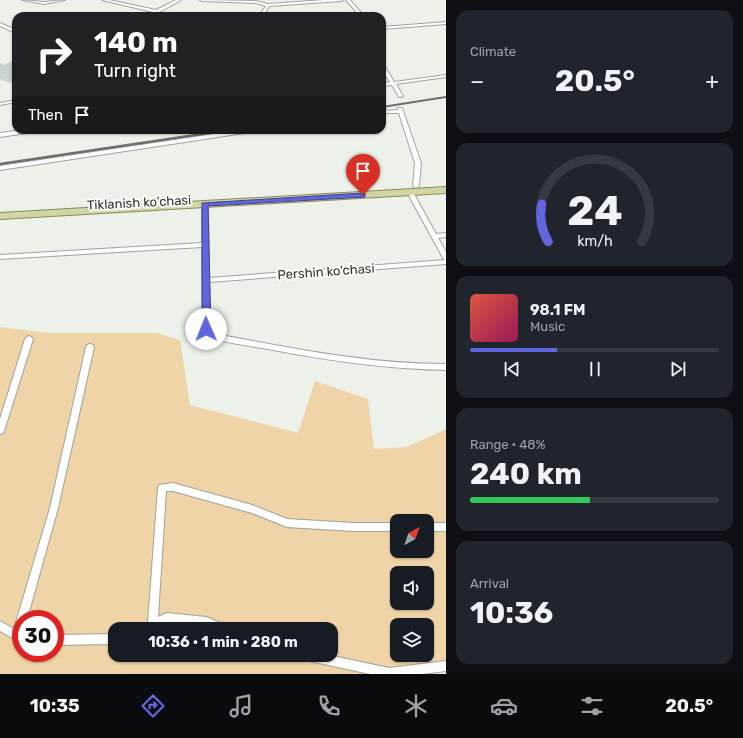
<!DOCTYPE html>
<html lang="en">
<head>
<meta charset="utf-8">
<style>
	body { margin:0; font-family:Rubik,sans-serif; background:#20242c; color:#f1f3f6; height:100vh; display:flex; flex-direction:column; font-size:15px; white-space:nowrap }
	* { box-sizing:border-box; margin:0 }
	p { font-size:13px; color:#9ea1a6 }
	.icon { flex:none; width:22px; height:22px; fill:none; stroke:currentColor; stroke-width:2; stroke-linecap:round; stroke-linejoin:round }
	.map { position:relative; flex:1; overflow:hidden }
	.sheet { display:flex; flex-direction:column; gap:10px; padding:10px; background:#0d0f14; width:297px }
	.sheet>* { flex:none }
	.hud { position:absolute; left:12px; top:12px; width:374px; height:122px; border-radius:12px; box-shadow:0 1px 3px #0004; background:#202124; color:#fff; overflow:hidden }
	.needle { width:26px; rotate:40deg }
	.fabs { position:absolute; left:390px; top:514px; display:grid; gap:8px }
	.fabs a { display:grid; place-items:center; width:44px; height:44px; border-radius:8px; background:#171b24; box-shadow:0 1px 3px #0004; font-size:20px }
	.speed { position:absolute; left:12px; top:610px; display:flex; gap:8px; font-size:20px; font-weight:700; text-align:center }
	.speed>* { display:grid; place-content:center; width:52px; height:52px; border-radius:50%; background:#171b24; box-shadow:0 1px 3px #0004; line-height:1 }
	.speed .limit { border:6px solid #d22; background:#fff; color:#111 }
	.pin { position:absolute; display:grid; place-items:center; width:34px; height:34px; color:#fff; margin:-41px -17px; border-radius:50% 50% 50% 0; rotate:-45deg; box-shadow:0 0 4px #0007 }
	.pin .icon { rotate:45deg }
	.me { position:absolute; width:44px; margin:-22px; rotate:359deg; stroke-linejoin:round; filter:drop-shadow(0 0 3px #0008) }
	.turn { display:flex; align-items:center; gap:14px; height:84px; padding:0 16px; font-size:18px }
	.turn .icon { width:52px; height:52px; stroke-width:2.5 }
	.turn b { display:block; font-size:28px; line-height:34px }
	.then { display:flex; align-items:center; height:38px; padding:0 16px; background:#0003; gap:8px; font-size:15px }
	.big { font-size:30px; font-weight:700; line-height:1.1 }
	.sheet .widget { flex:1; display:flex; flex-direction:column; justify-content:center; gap:6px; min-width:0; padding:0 14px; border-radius:12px; background:#20242c }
	.sheet .dial { align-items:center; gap:0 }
	.dial svg { height:104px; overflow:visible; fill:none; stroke:#363941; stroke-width:7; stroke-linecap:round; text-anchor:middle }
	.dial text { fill:#f1f3f6; stroke:none }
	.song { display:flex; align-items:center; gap:12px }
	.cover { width:48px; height:48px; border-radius:6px; background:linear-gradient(135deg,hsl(10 70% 55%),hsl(330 70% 35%)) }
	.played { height:4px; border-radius:2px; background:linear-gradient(90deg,#5f66de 35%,#363941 35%) }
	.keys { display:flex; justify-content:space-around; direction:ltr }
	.heat { display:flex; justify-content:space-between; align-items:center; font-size:22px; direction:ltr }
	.charge { height:6px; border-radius:3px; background:linear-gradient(90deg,#34c759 48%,#363941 0) }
	.trip { position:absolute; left:108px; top:622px; width:230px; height:40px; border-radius:12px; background:#171b24; box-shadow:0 1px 3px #0004; font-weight:700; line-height:40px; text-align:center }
	.dock { display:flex; height:64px; justify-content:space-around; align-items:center; background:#090b0e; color:#9ea1a6 }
	.dock .icon { width:28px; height:28px }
	.dock .selected { color:#5f66de }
	.dock b { font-size:18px; color:#f1f3f6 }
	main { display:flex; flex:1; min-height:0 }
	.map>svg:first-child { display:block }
	.green { fill:#eed4a6; fill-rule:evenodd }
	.building { fill:#cad3cf }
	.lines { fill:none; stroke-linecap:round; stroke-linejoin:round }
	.minor-casing { stroke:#9ea39c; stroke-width:2 }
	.primary-casing { stroke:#898a58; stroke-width:2 }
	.minor { fill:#fff; fill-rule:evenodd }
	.primary { fill:#d4d5a7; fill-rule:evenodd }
	.rail-far1 { stroke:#6d716c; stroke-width:2 }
	.rail { stroke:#6d716c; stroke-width:2.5 }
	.route { fill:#5f66de; stroke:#3e4290 }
	.labels { text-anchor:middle; stroke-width:4; stroke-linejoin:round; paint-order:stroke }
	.street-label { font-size:13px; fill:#313330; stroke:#fbfffa }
</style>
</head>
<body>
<main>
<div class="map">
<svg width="446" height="674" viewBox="0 0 446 674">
	<rect width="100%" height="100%" fill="#ecf2ea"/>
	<path class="green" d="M 0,327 L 50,333 L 157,333 L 180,340 L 190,405 L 298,433 L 315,381 L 368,399 L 374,449 L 407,447 L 446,429 L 446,662 L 436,667 L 428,674 L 0,674 ZM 397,521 L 427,521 L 427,551 L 397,551 ZM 397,573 L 427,573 L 427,603 L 397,603 ZM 21,619 L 55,619 L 55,653 L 21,653 ZM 397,625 L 427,625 L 427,655 L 397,655 ZM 115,629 L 331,629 L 331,655 L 115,655 Z"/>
	<path class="building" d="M 16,58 L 16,85 L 0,79 L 0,63 L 5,65 Z"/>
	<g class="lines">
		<g class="minor-casing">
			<g id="minor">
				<path d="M 22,0 L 44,2 L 65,0 L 44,4 Z"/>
				<path d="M 102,0 L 109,0 L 156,10 L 176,0 L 181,0 C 176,3 153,16 148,16 L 153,12 Z"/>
				<path d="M 200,0 L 256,1 L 268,4 L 324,0 L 343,0 L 341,1 L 269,6 L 263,16 L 259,16 L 266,6 L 256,3 L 202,1 Z"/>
				<path d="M 346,0 L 350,0 L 364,16 L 360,16 Z"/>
				<path d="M 446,22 L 446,24 L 382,29 L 382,27 Z"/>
				<path d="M 0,23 L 16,30 L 16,33 L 0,26 Z"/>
				<path d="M 382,65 L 384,65 L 394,82 L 446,75 L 446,77 L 396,84 L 403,96 L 401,97 L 399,97 L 392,85 L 382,86 L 382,84 L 390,82 L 382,70 Z"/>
				<path d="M 16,100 L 16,102 L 0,105 L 0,103 Z"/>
				<path d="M 398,108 L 402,108 L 403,111 L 421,163 L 419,186 L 416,188 L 413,186 L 415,163 L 399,113 L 382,113 L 382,111 L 398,110 Z"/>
				<path d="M 23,130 L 36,130 L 33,132 L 0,137 L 0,133 Z"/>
				<path d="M 241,130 L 254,130 L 251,132 L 0,170 L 0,166 Z"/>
				<path d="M 410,190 L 413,192 L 436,234 L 446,233 L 446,237 L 438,238 L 446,252 L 446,264 L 209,282 L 209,328 L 215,334 C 292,348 367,364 446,364 L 446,370 C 388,369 331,361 273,350 C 253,346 231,344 211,338 L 203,329 L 202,247 L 0,259 L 0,255 L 202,243 L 202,204 L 205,202 L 208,204 L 209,278 L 445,260 L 443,258 L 407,192 Z"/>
				<path d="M 29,336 L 31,337 L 33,339 L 4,431 L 3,433 L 0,434 L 0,419 L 25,339 L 27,337 Z"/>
				<path d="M 90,344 L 93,345 L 94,347 L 58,508 L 27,619 L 21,619 L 21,641 L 14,639 L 0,631 L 0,621 L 14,629 L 50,508 L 86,347 L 87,345 Z"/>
				<path d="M 173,483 L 252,505 L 287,519 L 353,523 L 397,523 L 397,531 L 353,531 L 287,527 L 252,513 L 173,491 L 166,491 L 158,617 L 167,613 L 206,617 L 228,626 L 230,629 L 212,629 L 206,627 L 168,623 L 156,629 L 141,629 L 143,626 L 148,623 L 158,488 L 159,485 Z"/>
				<rect x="427" y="523" width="19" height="8"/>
				<path d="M 115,634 L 115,644 L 55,645 L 55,635 Z"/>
				<path d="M 300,655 L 328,655 L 389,668 L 446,661 L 446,671 L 422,674 L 370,674 L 305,660 L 301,659 Z"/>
			</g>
		</g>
		<g class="primary-casing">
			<path id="primary" d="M 446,187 L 446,193 L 0,219 L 0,213 Z"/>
		</g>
		<use href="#minor" class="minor"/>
		<use href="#primary" class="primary"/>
		<path class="rail-far1" d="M 382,107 L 446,97"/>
		<path class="rail" d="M 0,164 L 229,130"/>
	</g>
	<path class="route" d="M 363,193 L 365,193 L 365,197 L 208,206 L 211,329 L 206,332 L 203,331 L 202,329 L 202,203 Z"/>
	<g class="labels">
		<g class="street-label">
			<text transform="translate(139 202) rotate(-3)" y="5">Tiklanish ko'chasi</text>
			<text transform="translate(326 271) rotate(-4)" y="5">Pershin ko'chasi</text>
		</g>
	</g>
</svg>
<div class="fabs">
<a><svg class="needle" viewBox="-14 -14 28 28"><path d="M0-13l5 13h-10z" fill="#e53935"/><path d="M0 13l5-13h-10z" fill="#9ea1a6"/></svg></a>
<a><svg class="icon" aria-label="sound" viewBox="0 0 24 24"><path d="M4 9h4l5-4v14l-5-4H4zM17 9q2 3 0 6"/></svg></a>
<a><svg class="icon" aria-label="layers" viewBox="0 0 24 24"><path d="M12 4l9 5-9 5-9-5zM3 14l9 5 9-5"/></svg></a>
</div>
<div class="speed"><div class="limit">30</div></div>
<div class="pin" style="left:363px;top:195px;background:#d93025"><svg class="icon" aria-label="arrive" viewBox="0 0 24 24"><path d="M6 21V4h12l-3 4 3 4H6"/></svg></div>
<svg class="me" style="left:206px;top:329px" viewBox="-20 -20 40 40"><circle r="19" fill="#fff"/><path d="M0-13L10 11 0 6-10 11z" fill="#5f66de"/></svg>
<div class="trip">10:36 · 1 min · 280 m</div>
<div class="hud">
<div class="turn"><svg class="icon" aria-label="right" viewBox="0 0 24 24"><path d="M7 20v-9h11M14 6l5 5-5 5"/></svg><div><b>140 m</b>Turn right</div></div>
<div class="then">Then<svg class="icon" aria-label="arrive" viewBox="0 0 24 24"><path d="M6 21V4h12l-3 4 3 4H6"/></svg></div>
</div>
</div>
<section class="sheet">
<div class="widget"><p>Climate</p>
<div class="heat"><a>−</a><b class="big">20.5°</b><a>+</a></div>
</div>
<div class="widget dial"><svg viewBox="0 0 100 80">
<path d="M14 69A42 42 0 1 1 86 69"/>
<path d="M14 69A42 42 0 0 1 9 40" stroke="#5f66de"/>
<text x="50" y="56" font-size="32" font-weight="700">24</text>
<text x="50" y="72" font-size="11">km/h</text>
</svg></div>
<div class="widget">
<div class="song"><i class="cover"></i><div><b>98.1 FM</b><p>Music</p></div></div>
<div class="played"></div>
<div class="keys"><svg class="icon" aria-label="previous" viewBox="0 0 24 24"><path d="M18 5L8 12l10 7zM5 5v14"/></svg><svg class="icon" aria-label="pause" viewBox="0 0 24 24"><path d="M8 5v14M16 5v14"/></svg><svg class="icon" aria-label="next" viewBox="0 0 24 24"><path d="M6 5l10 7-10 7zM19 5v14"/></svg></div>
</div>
<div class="widget"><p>Range · 48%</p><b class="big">240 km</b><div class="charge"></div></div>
<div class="widget"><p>Arrival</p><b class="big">10:36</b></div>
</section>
</main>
<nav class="dock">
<b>10:35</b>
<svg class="icon selected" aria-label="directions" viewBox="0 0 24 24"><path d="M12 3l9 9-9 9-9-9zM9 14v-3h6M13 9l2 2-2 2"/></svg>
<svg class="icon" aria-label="music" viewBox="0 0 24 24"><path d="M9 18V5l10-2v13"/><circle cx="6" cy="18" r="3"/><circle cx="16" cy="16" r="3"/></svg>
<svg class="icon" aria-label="phone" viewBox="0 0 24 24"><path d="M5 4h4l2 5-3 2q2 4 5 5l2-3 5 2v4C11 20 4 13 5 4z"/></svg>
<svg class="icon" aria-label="climate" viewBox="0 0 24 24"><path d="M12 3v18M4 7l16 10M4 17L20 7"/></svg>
<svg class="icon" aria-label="car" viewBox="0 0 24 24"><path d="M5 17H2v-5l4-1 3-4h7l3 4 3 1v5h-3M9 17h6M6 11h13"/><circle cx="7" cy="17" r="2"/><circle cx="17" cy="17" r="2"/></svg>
<svg class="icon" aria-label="filters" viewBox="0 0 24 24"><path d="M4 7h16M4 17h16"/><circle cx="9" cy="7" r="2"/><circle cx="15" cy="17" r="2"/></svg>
<b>20.5°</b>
</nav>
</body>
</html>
